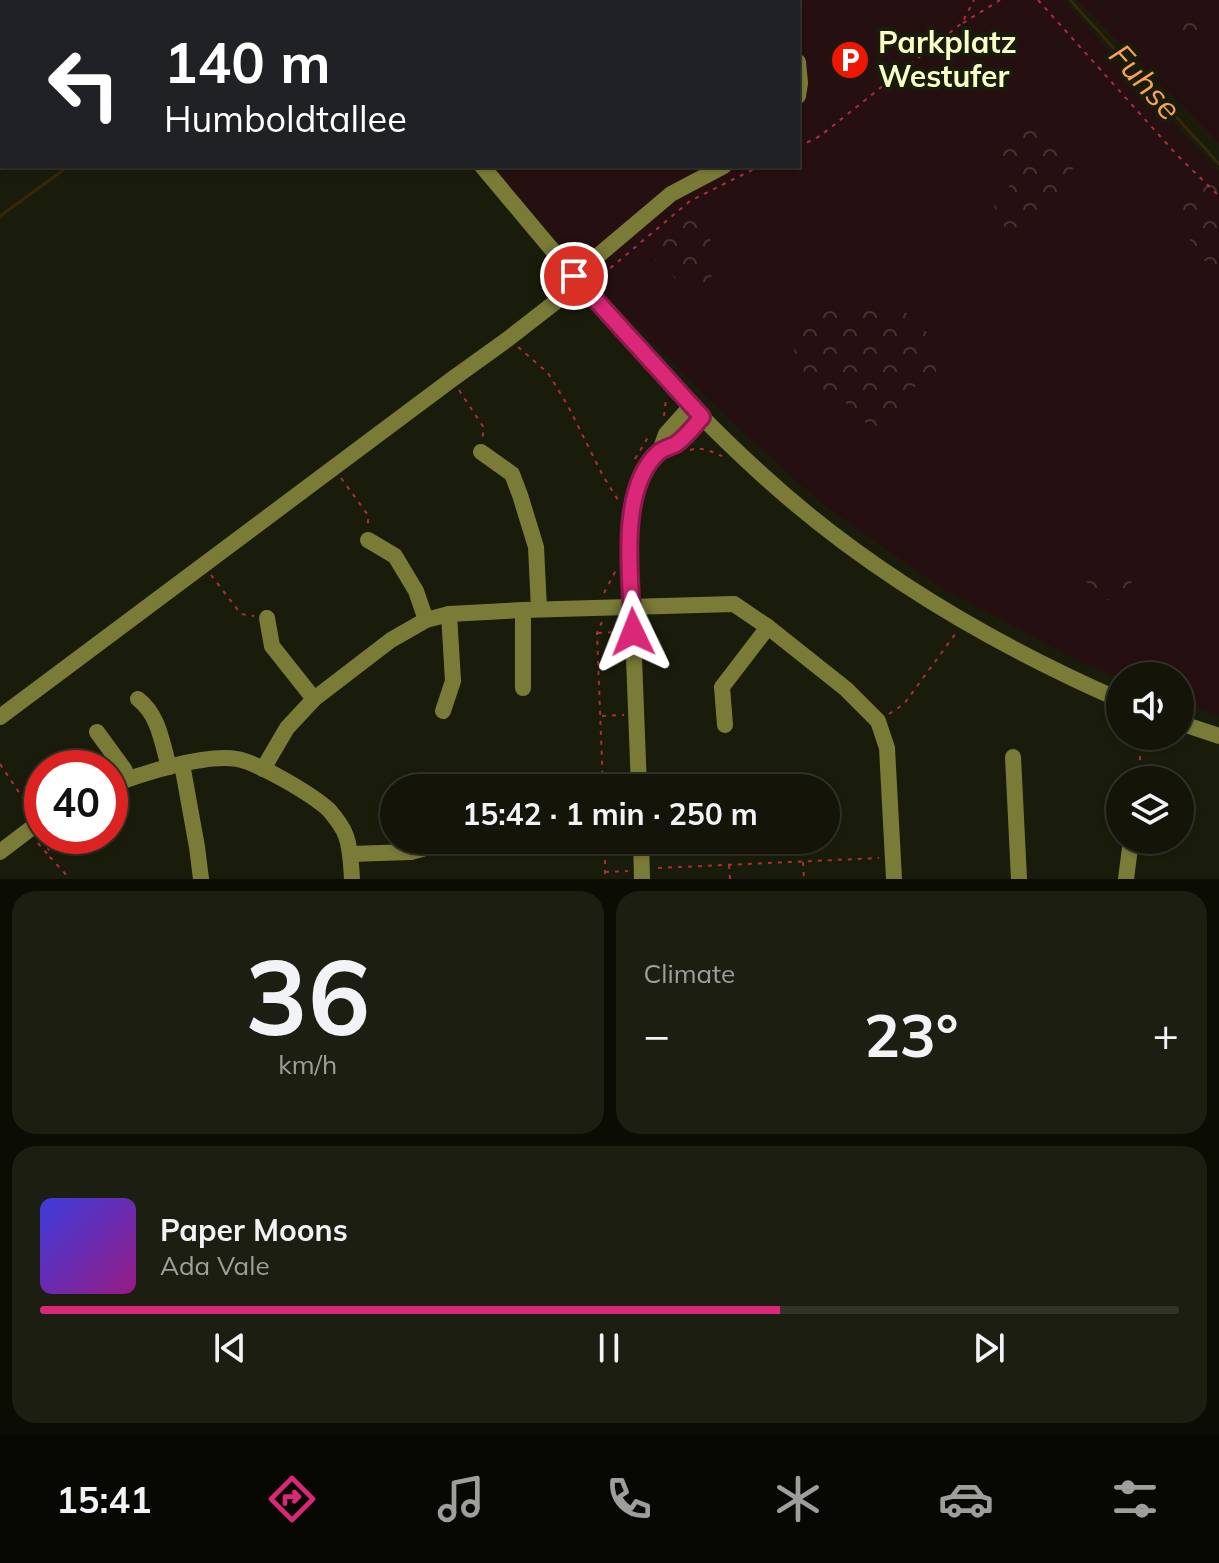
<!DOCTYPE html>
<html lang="en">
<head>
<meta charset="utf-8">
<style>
	body { margin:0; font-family:Mulish,sans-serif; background:#1d1e12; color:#f1f3f6; height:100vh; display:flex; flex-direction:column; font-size:30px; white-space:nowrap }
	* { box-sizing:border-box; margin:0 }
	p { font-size:26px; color:#9d9f9c }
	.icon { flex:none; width:44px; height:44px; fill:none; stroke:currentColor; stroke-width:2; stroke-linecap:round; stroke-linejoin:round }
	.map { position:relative; height:879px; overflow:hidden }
	.drawer { display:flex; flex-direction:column; gap:12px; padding:12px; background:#0b0c04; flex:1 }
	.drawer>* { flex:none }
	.hud { position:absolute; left:0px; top:0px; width:800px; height:168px; box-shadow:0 2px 6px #0004,0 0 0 2px #333429; background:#202124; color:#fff; overflow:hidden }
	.controls { position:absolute; left:1106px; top:662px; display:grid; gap:16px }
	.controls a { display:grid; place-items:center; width:88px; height:88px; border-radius:50%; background:#141508; box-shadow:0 2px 6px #0004,0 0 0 2px #333429; font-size:40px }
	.speed { position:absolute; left:24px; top:750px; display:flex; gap:16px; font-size:40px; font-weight:700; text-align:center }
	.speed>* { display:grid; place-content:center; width:104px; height:104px; border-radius:50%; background:#141508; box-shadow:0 2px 6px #0004,0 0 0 2px #333429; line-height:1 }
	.speed .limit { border:12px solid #d22; background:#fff; color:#111 }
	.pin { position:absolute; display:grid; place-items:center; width:68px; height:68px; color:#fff; margin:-34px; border:4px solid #fff; border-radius:50%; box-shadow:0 2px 8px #0007 }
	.me { position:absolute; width:88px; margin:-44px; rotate:358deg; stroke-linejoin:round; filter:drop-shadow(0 0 6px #0008) }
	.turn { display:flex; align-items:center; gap:28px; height:168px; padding:0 32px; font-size:36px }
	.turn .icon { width:104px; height:104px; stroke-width:2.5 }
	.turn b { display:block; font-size:56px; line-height:68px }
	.big { font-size:60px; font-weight:700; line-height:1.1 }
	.drawer .tile { flex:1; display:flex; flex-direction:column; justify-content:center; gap:12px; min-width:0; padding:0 28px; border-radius:24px; background:#1d1e12 }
	.drawer .dial { align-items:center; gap:0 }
	.dial b { font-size:104px; line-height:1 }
	.song { display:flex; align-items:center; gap:24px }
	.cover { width:96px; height:96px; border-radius:12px; background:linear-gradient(135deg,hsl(240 70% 55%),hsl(310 70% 35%)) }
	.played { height:8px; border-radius:4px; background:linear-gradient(90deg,#db2777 65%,#333429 65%) }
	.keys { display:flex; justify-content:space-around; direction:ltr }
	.heat { display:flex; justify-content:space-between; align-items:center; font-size:44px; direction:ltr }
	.drawer .tiles { flex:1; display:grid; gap:12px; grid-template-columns:1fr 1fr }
	.tile:last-child { grid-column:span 2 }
	.trip { position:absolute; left:380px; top:774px; width:460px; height:80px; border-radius:40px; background:#141508; box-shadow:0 2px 6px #0004,0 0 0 2px #333429; font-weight:700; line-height:80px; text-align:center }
	.tabs { display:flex; height:128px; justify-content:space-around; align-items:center; background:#080803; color:#9d9f9c }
	.tabs .icon { width:56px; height:56px }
	.tabs .selected { color:#db2777 }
	.tabs b { font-size:36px; color:#f1f3f6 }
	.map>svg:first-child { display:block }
	.green { fill:#260f10; fill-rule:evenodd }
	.forest { fill:url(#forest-crowns) }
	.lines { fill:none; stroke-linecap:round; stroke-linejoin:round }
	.stream { stroke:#382609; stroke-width:3 }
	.path { stroke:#ac2e38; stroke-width:2; stroke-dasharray:4 6; stroke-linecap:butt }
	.minor { stroke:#7a7b37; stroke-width:16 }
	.route-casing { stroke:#8e194d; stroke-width:20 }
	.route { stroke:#db2777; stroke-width:14 }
	.labels { text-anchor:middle; stroke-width:8; stroke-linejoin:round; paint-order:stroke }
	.poi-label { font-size:30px; font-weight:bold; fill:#f9fec7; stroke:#1a1c0b; text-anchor:start }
	.water-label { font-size:32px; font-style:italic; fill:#fda157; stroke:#1a1c0b }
</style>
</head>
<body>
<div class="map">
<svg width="1219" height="879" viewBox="0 0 1219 879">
	<defs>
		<pattern id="forest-crowns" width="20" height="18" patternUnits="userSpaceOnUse" patternTransform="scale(2)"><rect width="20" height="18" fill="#260f10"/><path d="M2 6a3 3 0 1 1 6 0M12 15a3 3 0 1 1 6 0" fill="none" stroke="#463331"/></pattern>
	</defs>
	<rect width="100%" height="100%" fill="#1a1c0b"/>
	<g class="green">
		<path d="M 565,0 L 1063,0 L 1219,172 L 1219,180 L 1203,171 L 1195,193 L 1212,261 L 1219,269 L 1219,716 L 1180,701 L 1180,676 L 1120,676 L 1120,678 L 1081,662 L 938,586 L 820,502 L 717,408 L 598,287 L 491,166 L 798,166 L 798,2 L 562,2 ZM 1010,130 L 1056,196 L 1029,224 L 1007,230 L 994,206 L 1017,176 L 1003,155 Z"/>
		<path d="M 1077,0 L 1219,0 L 1219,143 Z"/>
	</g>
	<g class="forest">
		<path d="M 1195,1 L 1204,13 L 1202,46 L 1193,60 L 1176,42 L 1169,31 L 1180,7 Z"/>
		<path d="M 1030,124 L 1052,138 L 1075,165 L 1056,196 L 1029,224 L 1006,230 L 994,206 L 1017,176 L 1003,155 L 1010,130 Z"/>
		<path d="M 1203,170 L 1219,180 L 1219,269 L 1212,261 L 1201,261 L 1174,209 L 1195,193 Z"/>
		<path d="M 691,208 L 704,211 L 711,244 L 707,259 L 712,275 L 703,293 L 675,278 L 655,260 L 656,243 Z"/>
		<path d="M 873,308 L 904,311 L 930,335 L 937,377 L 912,388 L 900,436 L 878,437 L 852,407 L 808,380 L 794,350 L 799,322 L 830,311 Z"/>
		<path d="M 1119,573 L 1132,580 L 1129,594 L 1107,600 L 1085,581 L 1092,574 Z"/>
	</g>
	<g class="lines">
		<g class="stream">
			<path d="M 1070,0 L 1219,164"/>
			<path d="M 295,2 L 298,0"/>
			<path d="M 0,216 L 69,166"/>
		</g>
		<g class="path">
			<path d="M 1038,0 L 1176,154 L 1219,196"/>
			<path d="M 963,23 L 1000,0"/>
			<path d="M 798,147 L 820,136 L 962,23 L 974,0"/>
			<path d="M 595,281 L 690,201 L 760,166"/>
			<path d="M 518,347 L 548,373 L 568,406 L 603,476 L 618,500"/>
			<path d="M 459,390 L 484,428 L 482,440"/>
			<path d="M 664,416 L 666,399"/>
			<path d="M 690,450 C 701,446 712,452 722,456"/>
			<path d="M 635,459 L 650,434"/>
			<path d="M 341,478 L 368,515 L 368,527"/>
			<path d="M 211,575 L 241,614 L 254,616"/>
			<path d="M 604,593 L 616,570"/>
			<path d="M 602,622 L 597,633 L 603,788"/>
			<path d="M 598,633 L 619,632"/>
			<path d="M 889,714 L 904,704 L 956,633"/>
			<path d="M 602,716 L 624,715"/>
			<path d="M 0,764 L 32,812"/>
			<path d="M 1138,780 L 1142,736"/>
			<path d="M 46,837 L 50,857 L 70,879"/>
			<path d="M 605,840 L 605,879"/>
			<path d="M 38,843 L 49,856"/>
			<path d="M 803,862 L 804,879"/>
			<path d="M 729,865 L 730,879"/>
			<path d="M 658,868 L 879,858"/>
			<path d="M 605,872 L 628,871"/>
		</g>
		<g class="minor">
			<path d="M 343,0 L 344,2"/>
			<path d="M 774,0 L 775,2"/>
			<path d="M 798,62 L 800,83 L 798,96"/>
			<path d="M 482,166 C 570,271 657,379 758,471 C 864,569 988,642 1120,700"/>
			<path d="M 574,276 L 671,194 L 724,166"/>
			<path d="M 660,451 L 676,444 L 702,417"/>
			<path d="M 481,452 L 512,474 L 520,495 L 536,547 L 539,609"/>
			<path d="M 368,540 L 395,556 L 416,591 L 426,620"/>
			<path d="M 523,610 L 523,688"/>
			<path d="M 267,618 L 272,646 L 314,699"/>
			<path d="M 138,699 C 159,715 162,743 169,767"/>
			<path d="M 443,711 L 453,681 L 449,614"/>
			<path d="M 0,717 L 451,380 L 508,339 L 580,283"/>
			<path d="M 1180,723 L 1219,736"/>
			<path d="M 725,725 L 722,687 L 768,627"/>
			<path d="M 97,732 L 124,769 L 128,778"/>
			<path d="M 1013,757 L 1019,879"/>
			<path d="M 182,764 L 197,847 L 201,879"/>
			<path d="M 263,769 L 287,728 L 314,699 L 391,640 L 426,620 L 449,614 L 523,610 L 734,604 L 768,627 L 846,689 L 878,721 L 887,748 L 894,879"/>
			<path d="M 110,786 C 140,774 206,753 237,759 C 259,763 313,795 329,810 C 335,817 343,827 346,836 C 351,850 351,865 352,879"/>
			<path d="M 639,788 L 629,527 L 632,506 L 637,487 L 645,470 L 660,451 L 666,434 L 691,406"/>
			<path d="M 641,840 L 642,879"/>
			<path d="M 0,852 L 42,820"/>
			<path d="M 350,854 L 411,852 L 454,840"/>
			<path d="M 1126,879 L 1131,840"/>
		</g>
	</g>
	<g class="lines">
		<g class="route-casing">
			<path id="route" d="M 574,276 L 702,417 C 694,426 686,437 676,444 C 671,447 664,448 659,452 C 617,489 631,581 633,632"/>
		</g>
		<use href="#route" class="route"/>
	</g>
	<defs>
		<g id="parking-disc" transform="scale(2)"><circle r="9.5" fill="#ef1603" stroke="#1a1c0b"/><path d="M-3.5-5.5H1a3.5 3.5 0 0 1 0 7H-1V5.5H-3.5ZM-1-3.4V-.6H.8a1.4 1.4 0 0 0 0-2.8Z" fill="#fff"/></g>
	</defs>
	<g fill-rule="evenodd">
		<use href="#parking-disc" x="850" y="60"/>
	</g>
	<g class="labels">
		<g class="poi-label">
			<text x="878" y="53">Parkplatz<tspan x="878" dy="34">Westufer</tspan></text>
		</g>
		<g class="water-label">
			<text transform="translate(1145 82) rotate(48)" y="11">Fuhse</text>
		</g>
	</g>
</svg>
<div class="controls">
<a><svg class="icon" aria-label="sound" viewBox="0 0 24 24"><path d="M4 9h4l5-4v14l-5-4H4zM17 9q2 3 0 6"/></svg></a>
<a><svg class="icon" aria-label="layers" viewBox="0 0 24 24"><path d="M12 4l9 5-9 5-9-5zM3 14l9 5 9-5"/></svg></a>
</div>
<div class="speed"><div class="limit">40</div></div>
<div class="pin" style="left:574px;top:276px;background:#d93025"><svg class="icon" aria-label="arrive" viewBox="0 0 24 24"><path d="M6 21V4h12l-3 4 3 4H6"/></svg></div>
<svg class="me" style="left:633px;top:632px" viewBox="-20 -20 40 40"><path d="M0-17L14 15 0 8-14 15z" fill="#db2777" stroke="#fff" stroke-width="4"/></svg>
<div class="trip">15:42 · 1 min · 250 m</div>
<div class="hud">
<div class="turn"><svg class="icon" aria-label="left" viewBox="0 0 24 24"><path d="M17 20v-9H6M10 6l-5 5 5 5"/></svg><div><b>140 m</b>Humboldtallee</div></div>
</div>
</div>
<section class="drawer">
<div class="tiles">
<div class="tile dial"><b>36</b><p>km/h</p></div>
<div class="tile"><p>Climate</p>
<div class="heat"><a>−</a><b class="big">23°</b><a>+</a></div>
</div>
<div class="tile">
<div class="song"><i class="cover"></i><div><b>Paper Moons</b><p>Ada Vale</p></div></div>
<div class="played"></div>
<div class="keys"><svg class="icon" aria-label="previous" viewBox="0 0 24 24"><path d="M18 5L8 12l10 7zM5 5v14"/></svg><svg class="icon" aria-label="pause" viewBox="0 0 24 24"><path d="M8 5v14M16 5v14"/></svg><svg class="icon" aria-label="next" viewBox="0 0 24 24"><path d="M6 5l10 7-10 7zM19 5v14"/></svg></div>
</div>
</div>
</section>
<nav class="tabs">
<b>15:41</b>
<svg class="icon selected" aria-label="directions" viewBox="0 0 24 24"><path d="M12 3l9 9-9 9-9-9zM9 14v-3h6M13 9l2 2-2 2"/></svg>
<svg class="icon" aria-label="music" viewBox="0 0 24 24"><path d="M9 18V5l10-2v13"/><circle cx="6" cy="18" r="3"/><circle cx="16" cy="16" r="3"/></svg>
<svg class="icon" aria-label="phone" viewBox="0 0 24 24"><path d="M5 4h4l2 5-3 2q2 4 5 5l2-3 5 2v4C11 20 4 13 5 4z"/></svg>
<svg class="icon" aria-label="climate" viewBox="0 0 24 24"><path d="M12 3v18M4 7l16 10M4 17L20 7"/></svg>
<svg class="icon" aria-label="car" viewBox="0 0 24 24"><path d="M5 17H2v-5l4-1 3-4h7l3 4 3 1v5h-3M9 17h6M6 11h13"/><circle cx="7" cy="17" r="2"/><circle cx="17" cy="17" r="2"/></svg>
<svg class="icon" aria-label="filters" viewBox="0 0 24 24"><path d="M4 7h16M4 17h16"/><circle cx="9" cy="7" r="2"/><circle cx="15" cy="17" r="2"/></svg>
</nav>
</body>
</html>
